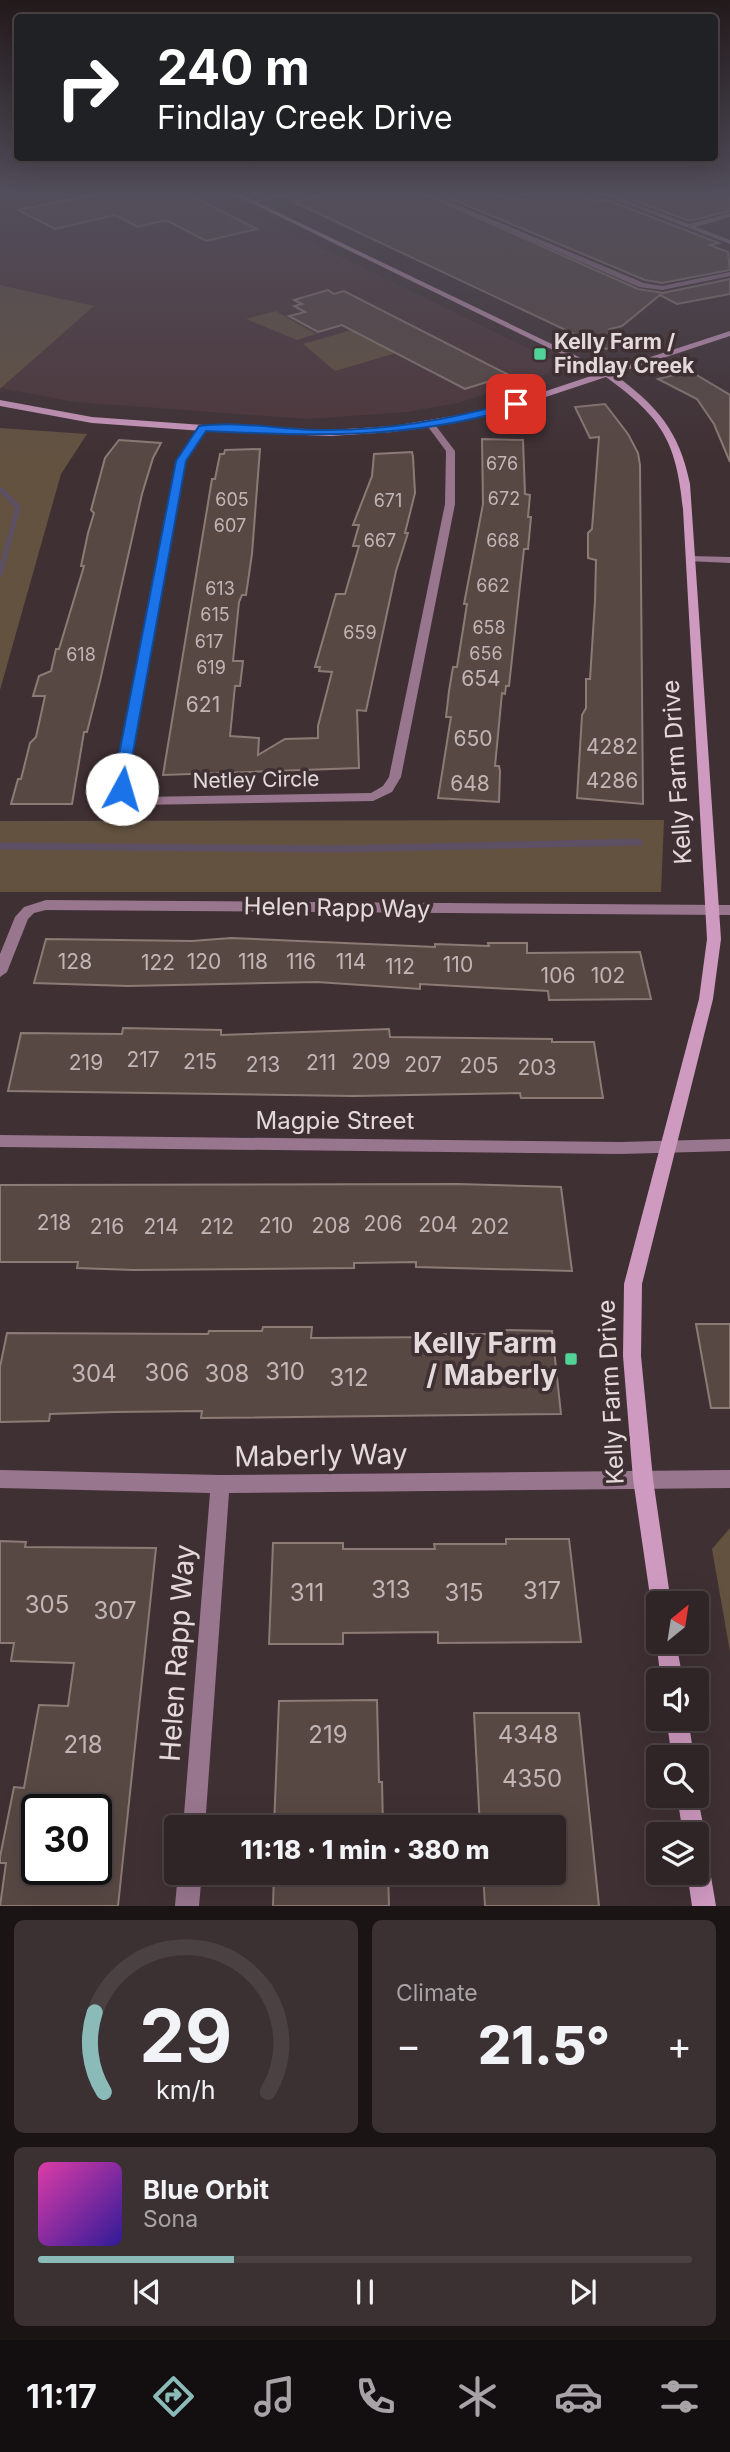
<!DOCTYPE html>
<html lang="en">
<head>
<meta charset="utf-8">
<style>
	body { margin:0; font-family:Inter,sans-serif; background:#3b3032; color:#f1f3f6; height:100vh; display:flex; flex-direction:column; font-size:26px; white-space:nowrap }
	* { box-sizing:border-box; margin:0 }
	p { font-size:23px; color:#a7a4a7 }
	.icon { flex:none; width:38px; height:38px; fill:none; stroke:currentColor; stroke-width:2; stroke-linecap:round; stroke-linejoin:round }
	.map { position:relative; height:1906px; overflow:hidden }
	.details { display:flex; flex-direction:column; gap:14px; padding:14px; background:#1a1415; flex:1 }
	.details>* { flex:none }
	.guide { position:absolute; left:14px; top:14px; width:704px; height:147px; border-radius:7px; box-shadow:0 7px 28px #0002,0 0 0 2px #4a4143; background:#202124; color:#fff; overflow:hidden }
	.needle { width:46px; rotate:30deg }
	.tools { position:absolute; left:646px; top:1591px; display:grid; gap:14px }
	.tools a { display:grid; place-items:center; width:63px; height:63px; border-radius:7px; background:#2f2426; box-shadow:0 7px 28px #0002,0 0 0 2px #4a4143; font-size:35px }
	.speed { position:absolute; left:21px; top:1794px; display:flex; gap:14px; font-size:35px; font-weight:700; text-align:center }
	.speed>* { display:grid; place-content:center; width:91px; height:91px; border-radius:50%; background:#2f2426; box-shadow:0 7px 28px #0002,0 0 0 2px #4a4143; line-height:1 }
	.speed .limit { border:4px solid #111; border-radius:10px; background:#fff; color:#111 }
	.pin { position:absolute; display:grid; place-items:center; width:60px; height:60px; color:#fff; margin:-30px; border-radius:14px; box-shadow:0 4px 10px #0006 }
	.me { position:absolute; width:77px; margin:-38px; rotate:6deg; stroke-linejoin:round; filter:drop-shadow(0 0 5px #0008) }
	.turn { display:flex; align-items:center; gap:24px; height:147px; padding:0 28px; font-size:32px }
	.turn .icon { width:91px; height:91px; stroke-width:2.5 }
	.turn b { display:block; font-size:49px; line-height:60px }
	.big { font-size:52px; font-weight:800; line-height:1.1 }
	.details .widget { flex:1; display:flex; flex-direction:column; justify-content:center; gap:10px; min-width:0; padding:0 24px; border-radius:10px; background:#3b3032 }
	.details .dial { align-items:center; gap:0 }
	.dial svg { height:182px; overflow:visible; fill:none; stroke:#4a4143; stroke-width:7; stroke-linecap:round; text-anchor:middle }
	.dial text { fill:#f1f3f6; stroke:none }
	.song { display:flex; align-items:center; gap:21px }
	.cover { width:84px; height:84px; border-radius:10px; background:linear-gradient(135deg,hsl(320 70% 55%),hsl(250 70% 35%)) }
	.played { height:7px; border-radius:4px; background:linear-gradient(90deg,#8bbbb9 30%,#4a4143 30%) }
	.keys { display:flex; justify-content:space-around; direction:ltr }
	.heat { display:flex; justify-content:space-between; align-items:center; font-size:38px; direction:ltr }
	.details .tiles { flex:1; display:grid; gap:14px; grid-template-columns:1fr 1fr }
	.widget:last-child { grid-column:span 2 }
	.trip { position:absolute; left:164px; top:1815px; width:402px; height:70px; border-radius:7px; background:#2f2426; box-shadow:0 7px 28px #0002,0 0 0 2px #4a4143; font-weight:800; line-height:70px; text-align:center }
	.tab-bar { display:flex; height:112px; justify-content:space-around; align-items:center; background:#130e0f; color:#a7a4a7 }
	.tab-bar .icon { width:49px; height:49px }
	.tab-bar .selected { color:#8bbbb9 }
	.tab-bar b { font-size:32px; color:#f1f3f6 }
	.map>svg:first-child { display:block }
	.built { fill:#4d363a }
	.green { fill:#635240 }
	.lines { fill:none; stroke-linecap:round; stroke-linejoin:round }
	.stream-far1 { stroke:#5d4f64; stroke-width:5 }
	.stream { stroke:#5d4f64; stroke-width:7 }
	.building { fill:#584844; stroke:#8c7b75; stroke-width:2; fill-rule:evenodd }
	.street { fill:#98768e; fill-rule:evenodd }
	.secondary { fill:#cf9ac0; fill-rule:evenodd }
	.route { fill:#1a73e8; stroke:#114b97; stroke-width:2 }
	.poi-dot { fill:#51d397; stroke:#3f3033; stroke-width:2.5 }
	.labels { text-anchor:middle; stroke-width:7; stroke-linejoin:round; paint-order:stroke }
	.far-number-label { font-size:18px; fill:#c1b6b5 }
	.far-poi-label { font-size:21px; font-weight:bold; fill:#e4dadb; stroke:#3f3033; text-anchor:start }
	.number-label { font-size:21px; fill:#c1b6b5 }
	.far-street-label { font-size:21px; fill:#e4dadb; stroke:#3f3033 }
	.street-label { font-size:24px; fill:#e4dadb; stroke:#3f3033 }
	.near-number-label { font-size:24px; fill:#c1b6b5 }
	.near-poi-label { font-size:28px; font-weight:bold; fill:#e4dadb; stroke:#3f3033; text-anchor:end }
	.near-street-label { font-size:28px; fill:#e4dadb; stroke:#3f3033 }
</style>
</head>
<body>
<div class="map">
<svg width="730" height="1906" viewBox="0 0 730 1906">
	<rect width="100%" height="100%" fill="#3f3033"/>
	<path class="built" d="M 24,193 L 210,193 L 554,361 L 548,373 L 458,403 L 407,412 L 308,419 L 75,402 L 1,388 L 93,306 L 0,285 L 0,197 Z"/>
	<g class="green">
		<path d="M 0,285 L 94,306 L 1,388 L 0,388 Z"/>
		<path d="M 276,311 L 316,334 L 297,340 L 246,319 Z"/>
		<path d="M 352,330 L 396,353 L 335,371 L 303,344 Z"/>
		<path d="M 0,428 L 87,434 L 61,474 L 0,690 Z"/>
		<path d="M 664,820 L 661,892 L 0,892 L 0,821 Z"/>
		<path d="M 730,1528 L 730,1652 L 712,1549 Z"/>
	</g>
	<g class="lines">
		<path class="stream-far1" d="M 0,489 L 18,507 L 0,575"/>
		<path class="stream" d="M 0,846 L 337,849 L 639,842"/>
	</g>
	<g class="building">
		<path d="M 109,192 L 184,192 L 257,229 L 206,241 L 166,220 L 138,227 L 115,215 L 55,229 L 18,210 Z"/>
		<path d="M 335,192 L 420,192 L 638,289 L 663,293 L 730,279 L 730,294 L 677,304 L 660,295 L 622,326 L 610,329 L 633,340 L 606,349 L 294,202 Z"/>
		<path d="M 435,192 L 486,192 L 508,199 L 534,192 L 574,192 L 599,202 L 608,200 L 719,243 L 710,245 L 728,252 L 730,270 L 662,283 L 645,280 Z"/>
		<path d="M 635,192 L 730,192 L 730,211 L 689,221 L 622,196 Z"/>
		<path d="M 328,290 L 334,294 L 344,291 L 509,375 L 465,389 L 342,325 L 318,332 L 289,316 L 305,312 L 294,306 L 302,304 L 294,300 Z"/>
		<path d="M 690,371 L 730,395 L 730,462 L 714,424 L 697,399 L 658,379 Z"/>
		<path d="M 605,404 L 628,434 L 638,453 L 640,465 L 643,804 L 577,798 L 582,715 L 586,708 L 586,679 L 590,679 L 595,601 L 596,560 L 588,558 L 588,533 L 592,529 L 599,437 L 590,438 L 575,407 Z"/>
		<path d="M 482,439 L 523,440 L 525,494 L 530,495 L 528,517 L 531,517 L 528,549 L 524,549 L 509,686 L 506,686 L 505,694 L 502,693 L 495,766 L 499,766 L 500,771 L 499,802 L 438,798 L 451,717 L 446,717 L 449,691 L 453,667 L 457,667 L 467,604 L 464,604 L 483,504 Z"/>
		<path d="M 119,440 L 161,443 L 153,458 L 142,494 L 100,681 L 87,732 L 84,732 L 72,804 L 11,804 L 18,779 L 21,779 L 30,743 L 36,737 L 45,696 L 33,696 L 39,676 L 51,671 L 56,649 L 59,649 L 84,566 L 81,566 L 88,533 L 94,513 L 91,510 L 105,458 Z"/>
		<path d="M 260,449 L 252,554 L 246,595 L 242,595 L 239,602 L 233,661 L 243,661 L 240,686 L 235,686 L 230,736 L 259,738 L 258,755 L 285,739 L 318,738 L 318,726 L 332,672 L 319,671 L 320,667 L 315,667 L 336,594 L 345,594 L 359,546 L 353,546 L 359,525 L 353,525 L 372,476 L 374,454 L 412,452 L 413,457 L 415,493 L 405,533 L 408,533 L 396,571 L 366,711 L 357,710 L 359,768 L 163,775 L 212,479 L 215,479 L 220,454 L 224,454 L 225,450 Z"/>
		<path d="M 231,938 L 435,947 L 435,944 L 489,946 L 488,943 L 527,943 L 527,953 L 640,952 L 651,999 L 549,1000 L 548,991 L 420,984 L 420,989 L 317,982 L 128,986 L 34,983 L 46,939 L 192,941 Z"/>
		<path d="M 123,1028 L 221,1030 L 221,1035 L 389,1029 L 390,1037 L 552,1039 L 552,1042 L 594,1042 L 603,1098 L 521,1098 L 520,1093 L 353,1096 L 8,1091 L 21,1033 L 122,1034 Z"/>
		<path d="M 458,1184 L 561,1187 L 572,1271 L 416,1267 L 416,1262 L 354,1263 L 354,1268 L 133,1270 L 77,1268 L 78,1262 L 0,1262 L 0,1185 Z"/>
		<path d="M 696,1324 L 730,1324 L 730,1408 L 711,1408 Z"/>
		<path d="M 263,1327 L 312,1327 L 311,1338 L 444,1337 L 444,1334 L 503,1334 L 503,1330 L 552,1331 L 561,1414 L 201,1418 L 202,1411 L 115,1412 L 50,1414 L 49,1421 L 0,1422 L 0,1367 L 7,1333 L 208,1334 L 209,1331 L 262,1331 Z"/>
		<path d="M 506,1539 L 569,1539 L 581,1642 L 438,1643 L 438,1632 L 343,1633 L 343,1644 L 269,1644 L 273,1543 L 343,1543 L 343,1549 L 435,1549 L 434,1544 L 506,1544 Z"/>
		<path d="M 0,1541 L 26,1542 L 25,1547 L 156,1548 L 118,1906 L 0,1906 L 6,1863 L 0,1863 L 0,1857 L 14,1787 L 24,1788 L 39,1705 L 68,1706 L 74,1663 L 11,1661 L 14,1643 L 0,1643 ZM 37,1810 L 96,1810 L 96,1877 L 37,1874 Z"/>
		<path d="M 377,1700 L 379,1782 L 382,1782 L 383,1827 L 274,1827 L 279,1701 Z"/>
		<path d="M 474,1713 L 579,1713 L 599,1906 L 485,1906 L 483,1872 L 555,1872 L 555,1827 L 480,1827 Z"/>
		<path d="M 274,1872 L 388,1872 L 389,1906 L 273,1906 Z"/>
	</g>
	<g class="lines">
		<g class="street">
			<path d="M 287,193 L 297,193 L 253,204 L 250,202 Z"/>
			<path d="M 422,193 L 429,193 L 644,283 L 662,286 L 730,272 L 730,276 L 662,290 L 639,287 Z"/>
			<path d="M 598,193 L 606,193 L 689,224 L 730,213 L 730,217 L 696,227 L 730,240 L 730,244 Z"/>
			<path d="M 430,421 L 433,422 L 455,451 L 455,504 L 401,777 L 392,792 L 373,801 L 139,805 L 118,792 L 115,780 L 176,461 L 200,426 L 203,425 L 207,428 L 186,461 L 127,780 L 128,787 L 142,797 L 371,793 L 383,786 L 389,777 L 445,504 L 446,451 L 426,424 Z"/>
			<path d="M 691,556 L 730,557 L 730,563 L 687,561 L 686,559 Z"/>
			<path d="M 46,900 L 730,905 L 730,915 L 46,910 L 34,913 L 28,919 L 7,972 L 0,977 L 0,954 L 15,917 L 24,907 Z"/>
			<path d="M 0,1135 L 620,1142 L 730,1139 L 730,1151 L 620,1154 L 0,1147 Z"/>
			<path d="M 0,1470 L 220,1475 L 730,1470 L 730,1488 L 229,1493 L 205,1827 L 183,1827 L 210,1493 L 0,1488 Z"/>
			<path d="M 178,1872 L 202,1872 L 199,1906 L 175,1906 Z"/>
		</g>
		<g class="secondary">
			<path d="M 231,193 L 238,193 L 608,371 L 730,331 L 730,336 L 614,374 C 657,406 679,430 690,484 L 721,939 L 713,999 L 642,1284 L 641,1356 L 653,1479 L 671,1603 L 658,1603 L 658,1612 L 654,1610 L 651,1603 L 633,1479 L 623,1356 L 624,1284 L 699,999 L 707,939 L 683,509 C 676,440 662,418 606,377 L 491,415 L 393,432 L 330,436 L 203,431 L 92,423 L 0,406 L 0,400 L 92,417 L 203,425 L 330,430 L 393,426 L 489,410 L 600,373 Z"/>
			<path d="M 658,1636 L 658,1642 L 676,1642 L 683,1680 L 661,1680 L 656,1642 Z"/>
			<path d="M 666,1718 L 688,1718 L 694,1757 L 672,1757 Z"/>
			<path d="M 696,1789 L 705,1834 L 700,1843 L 704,1845 L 707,1853 L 716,1906 L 692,1906 L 687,1872 L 696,1872 L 696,1834 L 683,1834 L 677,1796 L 696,1796 Z"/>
		</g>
	</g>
	<linearGradient id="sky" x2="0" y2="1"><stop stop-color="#231a1c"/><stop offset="0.42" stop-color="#524e5b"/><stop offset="1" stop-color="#524e5b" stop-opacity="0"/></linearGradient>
	<rect width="730" height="459" fill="url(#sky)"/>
	<path class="route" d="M 516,401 L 519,406 C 416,440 312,436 206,431 L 186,461 L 128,780 L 129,789 L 122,793 L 117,792 L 114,780 L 176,461 L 199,426 C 241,420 287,431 329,430 C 391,430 456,418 516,401 Z"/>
	<g class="poi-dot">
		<rect x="533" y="347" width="14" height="14" rx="3.5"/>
		<rect x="564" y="1352" width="14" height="14" rx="3.5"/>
	</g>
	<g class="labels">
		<g class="far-number-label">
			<text x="502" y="470">676</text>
			<text x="504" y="505">672</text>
			<text x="232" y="506">605</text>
			<text x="388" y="507">671</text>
			<text x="230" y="532">607</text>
			<text x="380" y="547">667</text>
			<text x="503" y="547">668</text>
			<text x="493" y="592">662</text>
			<text x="220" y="595">613</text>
			<text x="215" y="621">615</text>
			<text x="489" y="634">658</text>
			<text x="360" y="639">659</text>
			<text x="209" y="648">617</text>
			<text x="486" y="660">656</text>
			<text x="81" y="661">618</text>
			<text x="211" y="674">619</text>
		</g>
		<g class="far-poi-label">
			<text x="554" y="349">Kelly Farm /<tspan x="554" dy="24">Findlay Creek</tspan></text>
		</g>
		<g class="number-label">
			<text x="481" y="686">654</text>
			<text x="203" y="712">621</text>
			<text x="473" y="746">650</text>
			<text x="612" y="754">4282</text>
			<text x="612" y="788">4286</text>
			<text x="470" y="791">648</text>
			<text x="75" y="969">128</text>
			<text x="204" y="969">120</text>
			<text x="253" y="969">118</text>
			<text x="301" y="969">116</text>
			<text x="351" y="969">114</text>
			<text x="158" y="970">122</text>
			<text x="458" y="972">110</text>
			<text x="400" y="974">112</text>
			<text x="558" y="983">106</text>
			<text x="608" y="983">102</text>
			<text x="143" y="1067">217</text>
			<text x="200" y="1069">215</text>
			<text x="371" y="1069">209</text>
			<text x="86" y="1070">219</text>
			<text x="321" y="1070">211</text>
			<text x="263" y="1072">213</text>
			<text x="423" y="1072">207</text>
			<text x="479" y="1073">205</text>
			<text x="537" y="1075">203</text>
			<text x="54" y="1230">218</text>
			<text x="383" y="1231">206</text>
			<text x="438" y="1232">204</text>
			<text x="276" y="1233">210</text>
			<text x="331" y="1233">208</text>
			<text x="107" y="1234">216</text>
			<text x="161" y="1234">214</text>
			<text x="217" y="1234">212</text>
			<text x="490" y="1234">202</text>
		</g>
		<g class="far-street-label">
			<text transform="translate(256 780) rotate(-1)" y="7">Netley Circle</text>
		</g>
		<g class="street-label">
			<text transform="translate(677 772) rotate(-94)" y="8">Kelly Farm Drive</text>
			<text transform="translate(337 908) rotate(1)" y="8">Helen Rapp Way</text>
			<text x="335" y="1129">Magpie Street</text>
			<text transform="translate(611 1392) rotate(-93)" y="8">Kelly Farm Drive</text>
		</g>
		<g class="near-number-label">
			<text x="285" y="1380">310</text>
			<text x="167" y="1381">306</text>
			<text x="94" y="1382">304</text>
			<text x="227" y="1382">308</text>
			<text x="349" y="1386">312</text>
			<text x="391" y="1598">313</text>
			<text x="542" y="1599">317</text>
			<text x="307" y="1601">311</text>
			<text x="464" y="1601">315</text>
			<text x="47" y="1613">305</text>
			<text x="115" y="1619">307</text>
			<text x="328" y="1743">219</text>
			<text x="528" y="1743">4348</text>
			<text x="83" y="1753">218</text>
			<text x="532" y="1787">4350</text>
		</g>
		<g class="near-poi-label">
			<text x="557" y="1353">Kelly Farm<tspan x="557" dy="32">/ Maberly</tspan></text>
		</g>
		<g class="near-street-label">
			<text transform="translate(321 1455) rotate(-1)" y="10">Maberly Way</text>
			<text transform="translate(177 1653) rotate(-86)" y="10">Helen Rapp Way</text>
		</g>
	</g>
</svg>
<div class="tools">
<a><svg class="needle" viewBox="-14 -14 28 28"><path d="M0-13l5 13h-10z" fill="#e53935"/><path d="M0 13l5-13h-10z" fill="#a7a4a7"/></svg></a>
<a><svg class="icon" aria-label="sound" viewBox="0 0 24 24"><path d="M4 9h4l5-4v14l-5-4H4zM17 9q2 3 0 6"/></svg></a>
<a><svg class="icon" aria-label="search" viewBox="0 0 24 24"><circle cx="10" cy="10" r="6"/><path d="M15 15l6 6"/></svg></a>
<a><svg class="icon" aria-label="layers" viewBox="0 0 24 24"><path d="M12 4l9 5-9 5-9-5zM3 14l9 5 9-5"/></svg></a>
</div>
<div class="speed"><div class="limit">30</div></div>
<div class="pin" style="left:516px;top:404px;background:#d93025"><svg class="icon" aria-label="arrive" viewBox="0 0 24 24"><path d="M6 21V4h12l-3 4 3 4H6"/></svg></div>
<svg class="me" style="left:122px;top:789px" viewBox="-20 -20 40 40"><circle r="19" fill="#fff"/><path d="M0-13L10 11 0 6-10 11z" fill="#1a73e8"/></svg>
<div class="trip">11:18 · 1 min · 380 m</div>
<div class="guide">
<div class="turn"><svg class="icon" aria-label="right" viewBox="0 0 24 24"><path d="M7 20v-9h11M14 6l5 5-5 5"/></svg><div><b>240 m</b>Findlay Creek Drive</div></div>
</div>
</div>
<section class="details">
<div class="tiles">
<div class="widget dial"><svg viewBox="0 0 100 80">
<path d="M14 69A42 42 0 1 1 86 69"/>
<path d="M14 69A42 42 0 0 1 10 34" stroke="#8bbbb9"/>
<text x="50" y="56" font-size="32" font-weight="700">29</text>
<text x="50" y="72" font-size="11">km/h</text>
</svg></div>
<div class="widget"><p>Climate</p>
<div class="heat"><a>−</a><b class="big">21.5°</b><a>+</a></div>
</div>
<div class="widget">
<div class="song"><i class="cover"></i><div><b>Blue Orbit</b><p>Sona</p></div></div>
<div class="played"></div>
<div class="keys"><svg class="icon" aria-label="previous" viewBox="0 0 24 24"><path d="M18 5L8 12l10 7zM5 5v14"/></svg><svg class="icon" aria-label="pause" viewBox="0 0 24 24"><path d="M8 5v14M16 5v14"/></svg><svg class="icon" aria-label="next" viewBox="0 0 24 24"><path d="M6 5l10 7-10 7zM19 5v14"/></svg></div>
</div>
</div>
</section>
<nav class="tab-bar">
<b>11:17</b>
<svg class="icon selected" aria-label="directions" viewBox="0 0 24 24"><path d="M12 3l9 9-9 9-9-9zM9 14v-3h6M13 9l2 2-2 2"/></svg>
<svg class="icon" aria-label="music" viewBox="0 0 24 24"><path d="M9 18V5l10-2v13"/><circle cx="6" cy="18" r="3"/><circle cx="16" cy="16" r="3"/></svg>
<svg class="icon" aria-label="phone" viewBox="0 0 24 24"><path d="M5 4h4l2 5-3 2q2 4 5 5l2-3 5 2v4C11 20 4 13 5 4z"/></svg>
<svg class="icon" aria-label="climate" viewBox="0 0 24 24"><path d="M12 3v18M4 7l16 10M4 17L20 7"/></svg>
<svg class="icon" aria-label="car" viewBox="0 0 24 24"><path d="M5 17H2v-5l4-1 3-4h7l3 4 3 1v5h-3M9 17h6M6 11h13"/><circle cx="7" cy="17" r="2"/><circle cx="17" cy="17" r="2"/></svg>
<svg class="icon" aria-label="filters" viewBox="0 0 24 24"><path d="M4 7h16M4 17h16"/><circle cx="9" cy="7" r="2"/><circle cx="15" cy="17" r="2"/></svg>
</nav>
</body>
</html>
